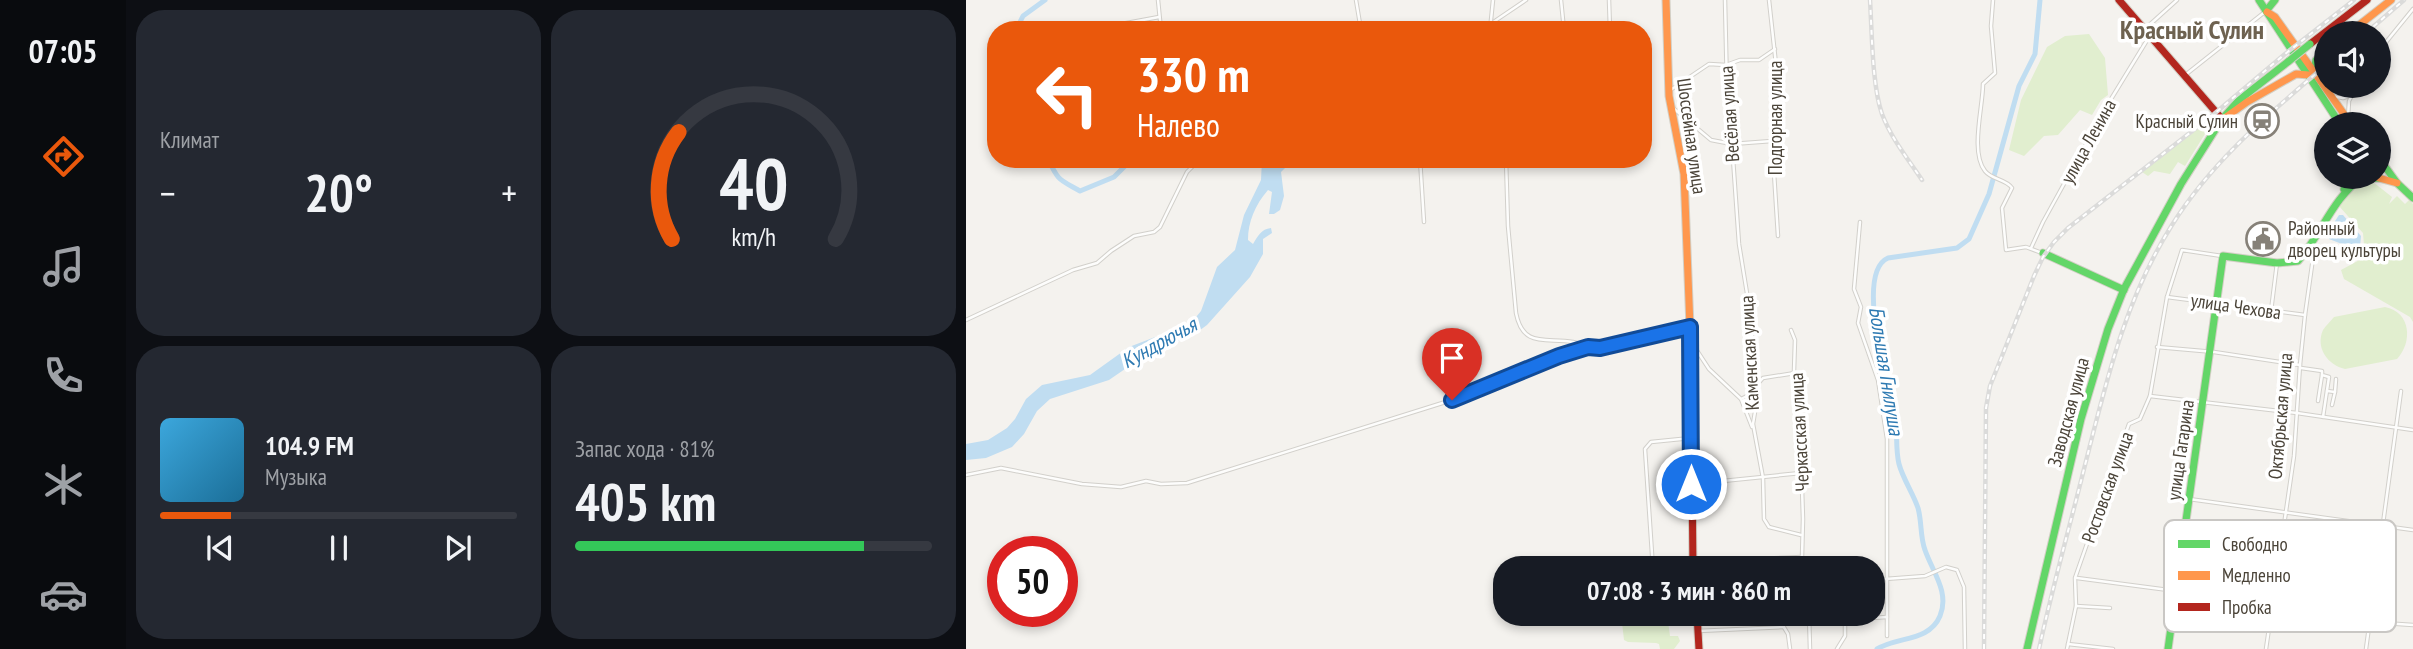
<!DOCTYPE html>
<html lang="ru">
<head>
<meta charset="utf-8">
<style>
	body { margin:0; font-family:"PT Sans Narrow",sans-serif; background:#242831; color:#f1f3f6; height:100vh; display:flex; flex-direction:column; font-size:26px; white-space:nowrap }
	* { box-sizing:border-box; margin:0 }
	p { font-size:23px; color:#9ea1a6 }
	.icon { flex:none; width:38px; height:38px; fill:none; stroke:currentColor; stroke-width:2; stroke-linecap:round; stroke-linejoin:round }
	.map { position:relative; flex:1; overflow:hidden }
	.details { display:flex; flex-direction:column; gap:10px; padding:10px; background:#0d0f14; width:840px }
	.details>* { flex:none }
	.top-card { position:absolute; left:21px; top:21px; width:665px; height:147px; border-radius:28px; box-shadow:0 4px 10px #0003; background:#ea580c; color:#fff; overflow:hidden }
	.fabs { position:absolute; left:1348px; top:21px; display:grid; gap:14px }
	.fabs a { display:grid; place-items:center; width:77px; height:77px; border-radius:50%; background:#171b24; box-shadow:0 4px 10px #0003; font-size:35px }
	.speed { position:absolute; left:21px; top:536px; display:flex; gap:14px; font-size:35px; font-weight:700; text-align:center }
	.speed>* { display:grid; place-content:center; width:91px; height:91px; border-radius:50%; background:#171b24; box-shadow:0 4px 10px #0003; line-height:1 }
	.speed .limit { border:10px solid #d22; background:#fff; color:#111 }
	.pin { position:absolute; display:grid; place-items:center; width:60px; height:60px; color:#fff; margin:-72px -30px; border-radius:50% 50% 50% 0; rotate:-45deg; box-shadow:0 0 7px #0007 }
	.pin .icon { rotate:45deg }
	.me { position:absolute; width:77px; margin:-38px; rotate:0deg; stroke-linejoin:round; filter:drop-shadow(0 0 5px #0008) }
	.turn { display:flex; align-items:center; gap:24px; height:147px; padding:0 35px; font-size:32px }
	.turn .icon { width:91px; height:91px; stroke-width:2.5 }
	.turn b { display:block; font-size:49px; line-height:60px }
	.big { font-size:52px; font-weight:700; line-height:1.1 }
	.details .tile { flex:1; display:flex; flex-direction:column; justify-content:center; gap:10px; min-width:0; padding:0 24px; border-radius:28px; background:#242831 }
	.details .dial { align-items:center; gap:0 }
	.dial svg { height:182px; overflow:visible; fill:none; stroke:#363941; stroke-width:7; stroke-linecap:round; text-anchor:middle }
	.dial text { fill:#f1f3f6; stroke:none }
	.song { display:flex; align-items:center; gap:21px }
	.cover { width:84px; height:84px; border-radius:10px; background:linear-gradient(135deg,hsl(200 70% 55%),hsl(200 70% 35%)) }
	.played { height:7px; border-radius:4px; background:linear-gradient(90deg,#ea580c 20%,#363941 20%) }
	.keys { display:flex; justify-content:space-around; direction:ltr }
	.heat { display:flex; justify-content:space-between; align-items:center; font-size:38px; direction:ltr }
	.charge { height:10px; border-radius:5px; background:linear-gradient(90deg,#34c759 81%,#363941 0) }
	.details .tiles { flex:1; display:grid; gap:10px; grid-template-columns:repeat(2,1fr) }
	.trip { position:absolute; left:527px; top:556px; width:392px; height:70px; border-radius:28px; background:#171b24; box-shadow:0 4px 10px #0003; font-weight:700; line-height:70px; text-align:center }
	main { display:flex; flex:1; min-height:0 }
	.tabs { display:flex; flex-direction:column; width:126px; justify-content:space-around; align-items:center; background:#090b0e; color:#9ea1a6 }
	.tabs .icon { width:49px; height:49px }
	.tabs .active { color:#ea580c }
	.tabs b { font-size:32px; color:#f1f3f6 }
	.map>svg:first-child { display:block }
	.green { fill:#e1eecf }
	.water { fill:#c0ddf1 }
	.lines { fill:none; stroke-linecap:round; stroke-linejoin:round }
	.river { stroke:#c0ddf1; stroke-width:5 }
	.street-casing { stroke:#d2d0cb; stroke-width:4.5 }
	.fast-casing { stroke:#d3cfc5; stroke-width:9 }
	.slow-casing { stroke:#d3cfc5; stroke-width:9 }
	.jam-casing { stroke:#d3cfc5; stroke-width:9 }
	.street { stroke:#fdfdfc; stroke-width:2.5 }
	.fast { stroke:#63d668; stroke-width:7 }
	.slow { stroke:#ff974d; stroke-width:7 }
	.jam { stroke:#b3261e; stroke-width:7 }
	.rail-casing { stroke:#dbdbda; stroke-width:4.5 }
	.rail { stroke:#fff; stroke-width:2; stroke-dasharray:5; stroke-linecap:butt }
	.fast-bridge-casing { stroke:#d3cfc5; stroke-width:9; stroke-linecap:butt }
	.fast-bridge { stroke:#63d668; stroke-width:7 }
	.route-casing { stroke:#114b97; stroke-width:18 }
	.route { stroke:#1a73e8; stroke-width:12 }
	.labels { text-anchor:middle; stroke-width:7; stroke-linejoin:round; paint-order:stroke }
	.street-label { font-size:19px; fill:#4b4439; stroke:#fff }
	.poi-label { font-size:19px; fill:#4b4439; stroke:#fff; text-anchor:end }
	.water-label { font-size:21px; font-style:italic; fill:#2e7ab2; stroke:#fff }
	.district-label { font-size:26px; font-weight:bold; fill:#6e6250; stroke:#fff }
	.key { fill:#fff; stroke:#c9c7c4; stroke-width:2 }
	.key-label { font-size:19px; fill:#4b4439 }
</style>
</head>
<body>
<main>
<nav class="tabs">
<b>07:05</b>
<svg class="icon active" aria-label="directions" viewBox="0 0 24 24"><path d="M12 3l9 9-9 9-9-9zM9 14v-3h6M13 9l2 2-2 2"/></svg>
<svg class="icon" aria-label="music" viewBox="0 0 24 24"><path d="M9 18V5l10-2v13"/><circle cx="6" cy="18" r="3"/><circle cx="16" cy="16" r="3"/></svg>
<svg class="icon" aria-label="phone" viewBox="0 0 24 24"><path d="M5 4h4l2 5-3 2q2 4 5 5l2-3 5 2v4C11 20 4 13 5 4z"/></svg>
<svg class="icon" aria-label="climate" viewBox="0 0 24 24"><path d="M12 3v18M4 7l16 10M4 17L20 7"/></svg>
<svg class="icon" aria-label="car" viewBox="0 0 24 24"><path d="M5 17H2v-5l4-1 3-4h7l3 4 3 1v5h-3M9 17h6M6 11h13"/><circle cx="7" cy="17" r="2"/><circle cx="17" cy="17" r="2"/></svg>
</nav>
<section class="details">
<div class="tiles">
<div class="tile"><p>Климат</p>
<div class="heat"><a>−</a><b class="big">20°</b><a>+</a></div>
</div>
<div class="tile dial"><svg viewBox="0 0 100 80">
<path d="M14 69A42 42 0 1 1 86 69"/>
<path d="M14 69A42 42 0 0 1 17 22" stroke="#ea580c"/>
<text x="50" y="56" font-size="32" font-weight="700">40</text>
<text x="50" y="72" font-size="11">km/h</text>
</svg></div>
<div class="tile">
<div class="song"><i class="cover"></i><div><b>104.9 FM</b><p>Музыка</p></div></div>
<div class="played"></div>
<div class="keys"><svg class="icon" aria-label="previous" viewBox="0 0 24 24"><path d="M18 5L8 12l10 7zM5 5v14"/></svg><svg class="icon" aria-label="pause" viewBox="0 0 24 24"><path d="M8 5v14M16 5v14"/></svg><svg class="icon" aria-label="next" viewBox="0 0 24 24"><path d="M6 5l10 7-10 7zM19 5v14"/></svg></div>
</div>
<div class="tile"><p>Запас хода · 81%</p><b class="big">405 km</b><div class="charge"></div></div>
</div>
</section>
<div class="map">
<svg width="1447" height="649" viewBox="0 0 1447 649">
	<rect width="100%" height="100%" fill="#f4f2ee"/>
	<g class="green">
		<path d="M 1123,34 L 1139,58 L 1142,95 L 1135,100 L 1126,115 L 1114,110 L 1092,135 L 1078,136 L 1058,156 L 1043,150 L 1055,100 L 1081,47 L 1099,36 Z"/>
		<path d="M 1245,119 L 1247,121 L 1219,166 L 1212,162 L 1204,174 L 1188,171 L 1182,176 L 1176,172 Z"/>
		<path d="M 1407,182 L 1426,197 L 1423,204 L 1431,196 L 1439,204 L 1443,200 L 1447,204 L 1447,322 L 1444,317 L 1378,279 L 1375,270 L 1399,257 L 1397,233 L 1373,206 L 1385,187 Z"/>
		<path d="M 1419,307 C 1445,312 1447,342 1431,359 L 1379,369 C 1362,365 1349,348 1357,330 C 1360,325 1365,321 1368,317 Z"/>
		<path d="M 655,614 L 701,614 L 704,636 L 712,636 L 714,641 L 708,649 L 694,649 L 693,644 L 690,643 L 662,642 L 658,640 Z"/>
	</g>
	<g class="water">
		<path d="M 296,159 L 322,159 L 320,167 L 315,172 L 318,196 L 314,210 L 308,214 L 303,214 L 306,192 L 302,190 C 289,205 282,222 282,240 L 287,244 C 292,236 295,229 305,228 L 306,233 L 297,239 L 297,254 L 284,277 L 241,325 L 230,333 L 175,358 L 143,380 L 84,399 L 71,411 L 58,434 L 46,447 L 20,458 L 0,460 L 0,444 L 22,440 L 41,428 L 49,419 L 60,399 L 76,385 L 124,375 L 163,347 L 197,334 L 221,328 L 235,311 L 251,267 L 269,250 L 278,215 L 295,180 Z"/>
		<path d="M 1373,215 L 1377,215 L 1395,236 L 1394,247 L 1389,249 L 1363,239 L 1362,232 Z"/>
	</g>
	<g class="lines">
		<g class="river">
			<path d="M 50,30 L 57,16 L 79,0"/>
			<path d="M 82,159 C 93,182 93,179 114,191 L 148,177 L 166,159"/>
			<path d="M 911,649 C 932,636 963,642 974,616 C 984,592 966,571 959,550 C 954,537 956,522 952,508 C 947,493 937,479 933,464 C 929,448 932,431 929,416 C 923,387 888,273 922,258 L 991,248 L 1003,239 L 1023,194 L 1053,86 L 1069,54 L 1074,0"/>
		</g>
		<g class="street-casing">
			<g id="street">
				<path d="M 192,0 L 195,30"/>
				<path d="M 390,0 L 395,30"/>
				<path d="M 595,0 L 598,30"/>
				<path d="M 643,0 L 644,30"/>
				<path d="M 759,0 L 762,135 L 766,144 L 773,244 L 785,318 L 789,412 L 787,424 L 797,478 L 798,519 L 803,527 L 835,535"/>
				<path d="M 803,0 L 813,92 L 807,116 L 806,141 L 812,236"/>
				<path d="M 1027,0 L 1025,26 L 1029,73 L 1017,84 C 1017,107 1004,152 1019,171 C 1026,180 1040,179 1046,188 L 1036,208 L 1040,250 L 1060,247 L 1076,253"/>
				<path d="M 1180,28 L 1211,0"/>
				<path d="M 123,30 L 193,17"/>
				<path d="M 511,30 L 526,23 L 560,0"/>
				<path d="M 524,30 L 527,0"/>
				<path d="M 1412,52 L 1447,9"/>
				<path d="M 1218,76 L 1300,11"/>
				<path d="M 703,91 L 743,64 L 760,65 L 774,60 L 793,60 L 809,49"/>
				<path d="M 1365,96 L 1377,98 L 1386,95"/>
				<path d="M 707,108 L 745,140 L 766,144 L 806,141"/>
				<path d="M 1382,117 L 1383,101 L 1391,86"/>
				<path d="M 454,159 L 458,222"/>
				<path d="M 540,159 L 542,226 L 550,313 C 557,349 581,337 607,342 C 617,344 623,348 634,348 L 724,327"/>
				<path d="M 894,222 L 888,289 L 895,307 L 892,323 L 912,380 L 921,439 L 921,636"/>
				<path d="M 1065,248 L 1077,222 L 1142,104 L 1183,37"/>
				<path d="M 1201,297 L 1339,315"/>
				<path d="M 1305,311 L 1311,263"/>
				<path d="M 0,320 L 107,270 L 131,263 L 145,251 L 168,236 L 188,232 L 194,227 L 221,172 L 234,159"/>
				<path d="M 825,330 L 829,340 L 828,371 L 833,396 L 837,519 L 836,557 L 840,569"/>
				<path d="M 726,343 L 743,369 L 775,399 L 786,427"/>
				<path d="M 1191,347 L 1248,352 L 1334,365"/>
				<path d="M 1335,368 L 1356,371 L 1356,375 L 1363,377 L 1357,417"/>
				<path d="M 1361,391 L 1369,392 L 1366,405"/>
				<path d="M 1369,392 L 1370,379"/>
				<path d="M 1184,396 L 1331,413 L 1447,430"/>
				<path d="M 775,399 L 781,396 L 797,378 L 829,373"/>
				<path d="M 1352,401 L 1356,375"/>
				<path d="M 0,475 L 35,468 L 116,484 L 155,487 L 180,481 L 195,484 L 221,483 L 486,400 L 593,356 L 623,347"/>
				<path d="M 727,484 L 835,473"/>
				<path d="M 1223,499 L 1447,530"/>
				<path d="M 727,562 L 836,557"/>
				<path d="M 687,569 L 679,449 L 685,442 L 725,438"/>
				<path d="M 1111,578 L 1210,591 L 1403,622 L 1447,625"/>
				<path d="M 906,580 L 959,576 L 980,567 L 991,570 L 998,587 L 999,649"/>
				<path d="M 1110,606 L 1144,608"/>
				<path d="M 810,614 L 822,634 L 824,649"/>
				<path d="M 843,614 L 844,649"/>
				<path d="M 843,622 L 921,617"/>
				<path d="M 732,631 L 818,627"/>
				<path d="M 1102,644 L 1147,649"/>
				<path d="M 871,649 L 879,636 L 879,614"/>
				<path d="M 1101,649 L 1110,606 L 1109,578 L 1163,424 L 1174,419 L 1184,396 L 1201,297 L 1216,250 L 1256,256"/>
				<path d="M 1300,649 L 1328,456 L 1334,365 L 1339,315 L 1347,258 L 1347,243"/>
				<path d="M 1400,649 L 1435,391"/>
			</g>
		</g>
		<g class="fast-casing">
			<g id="fast">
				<path d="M 1293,0 L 1374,124"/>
				<path d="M 1300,11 L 1309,0"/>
				<path d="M 1348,71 L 1350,60 L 1360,51"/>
				<path d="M 1412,157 L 1431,183 L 1447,198"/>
				<path d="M 1396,179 L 1413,178"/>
				<path d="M 1378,189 L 1382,177"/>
				<path d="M 1077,253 L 1158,290"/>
				<path d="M 1061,649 L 1115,419 L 1142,329 L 1158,289 L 1215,184 L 1256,119 L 1273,100 L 1323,61"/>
				<path d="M 1202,649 L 1257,256 L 1311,263 L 1332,261 C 1356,234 1366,198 1397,177"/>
			</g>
		</g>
		<g class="slow-casing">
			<g id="slow">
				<path d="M 700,0 L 703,96 L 718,174 L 724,327 L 726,471"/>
				<path d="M 1301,12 L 1309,17 L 1385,124"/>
				<path d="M 1383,33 L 1425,0"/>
				<path d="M 1260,117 L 1281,102 L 1330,74 L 1343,75"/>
				<path d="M 1413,178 L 1431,183"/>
			</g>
		</g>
		<g class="jam-casing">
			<g id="jam">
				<path d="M 1153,0 L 1256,119"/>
				<path d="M 1344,44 L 1401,0"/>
				<path d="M 726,471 L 727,569"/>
				<path d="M 731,614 L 733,649"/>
			</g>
		</g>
		<use href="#street" class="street"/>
		<use href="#fast" class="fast"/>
		<use href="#slow" class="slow"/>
		<use href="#jam" class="jam"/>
		<g class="rail-casing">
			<g id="rail">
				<path d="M 904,0 C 906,32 906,86 916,114 C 925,138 942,159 956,180"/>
				<path d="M 1400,33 L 1438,0"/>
				<path d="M 1018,649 L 1020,408 L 1024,386 L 1068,276 L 1077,257 L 1088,242 L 1102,228 L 1248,114 L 1319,54 L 1388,0"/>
				<path d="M 1073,649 C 1086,589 1103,529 1118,469 C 1140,383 1158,301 1206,225 C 1246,161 1303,114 1360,65"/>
			</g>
		</g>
		<use href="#rail" class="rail"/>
		<g class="fast-bridge-casing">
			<path id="fast-bridge" d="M 1323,61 L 1344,44"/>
		</g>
		<use href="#fast-bridge" class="fast-bridge"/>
	</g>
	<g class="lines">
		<g class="route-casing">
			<path id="route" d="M 486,400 L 593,356 L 622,347 L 634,348 L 724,327 L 725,484"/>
		</g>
		<use href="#route" class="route"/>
	</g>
	<defs>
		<g id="station-ring" transform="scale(1.75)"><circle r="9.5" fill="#fff" stroke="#868178" stroke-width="1.5"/><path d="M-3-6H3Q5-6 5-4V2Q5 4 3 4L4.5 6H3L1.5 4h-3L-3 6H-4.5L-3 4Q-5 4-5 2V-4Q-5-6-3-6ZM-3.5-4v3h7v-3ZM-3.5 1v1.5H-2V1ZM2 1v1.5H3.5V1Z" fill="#868178"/></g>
		<g id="civic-ring" transform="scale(1.75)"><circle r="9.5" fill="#fff" stroke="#868178" stroke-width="1.5"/><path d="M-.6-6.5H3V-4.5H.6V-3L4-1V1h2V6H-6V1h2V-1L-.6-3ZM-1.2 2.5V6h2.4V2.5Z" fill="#868178"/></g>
	</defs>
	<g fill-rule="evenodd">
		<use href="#station-ring" x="1296" y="121"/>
		<use href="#civic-ring" x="1297" y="239"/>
	</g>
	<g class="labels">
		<g class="street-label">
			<text transform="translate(763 114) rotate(-94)" y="7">Весёлая улица</text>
			<text transform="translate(809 118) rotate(-90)" y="7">Подгорная улица</text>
			<text transform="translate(726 136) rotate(82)" y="7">Шоссейная улица</text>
			<text transform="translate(1122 141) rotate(-61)" y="7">улица Ленина</text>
			<text transform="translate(1270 306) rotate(8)" y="7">улица Чехова</text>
			<text transform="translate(783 353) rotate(-93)" y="7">Каменская улица</text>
			<text transform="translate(1102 412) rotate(-75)" y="7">Заводская улица</text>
			<text transform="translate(1314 416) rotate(-85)" y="7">Октябрьская улица</text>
			<text transform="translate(833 432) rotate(-93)" y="7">Черкасская улица</text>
			<text transform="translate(1214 450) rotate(-82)" y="7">улица Гагарина</text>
			<text transform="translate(1141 487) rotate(-70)" y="7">Ростовская улица</text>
		</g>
		<g class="poi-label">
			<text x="1272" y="128">Красный Сулин</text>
			<text x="1322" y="235" text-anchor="start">Районный<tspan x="1322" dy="22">дворец культуры</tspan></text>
		</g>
		<g class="water-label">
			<text transform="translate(193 343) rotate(-29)" y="7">Кундрючья</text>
			<text transform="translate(920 371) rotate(81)" y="7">Большая Гнилуша</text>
		</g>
		<g class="district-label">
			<text x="1226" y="39">Красный Сулин</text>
		</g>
	</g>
	<rect x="1198" y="520" width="232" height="112" rx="10" class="key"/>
	<rect x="1212" y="540" width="32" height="8" fill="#63d668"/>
	<rect x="1212" y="571" width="32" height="9" fill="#ff974d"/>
	<rect x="1212" y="603" width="32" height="8" fill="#b3261e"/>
	<g class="key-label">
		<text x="1256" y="551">Свободно</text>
		<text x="1256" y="582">Медленно</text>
		<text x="1256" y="614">Пробка</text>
	</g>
</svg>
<div class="fabs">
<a><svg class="icon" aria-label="sound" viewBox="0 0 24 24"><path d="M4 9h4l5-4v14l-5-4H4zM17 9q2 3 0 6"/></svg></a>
<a><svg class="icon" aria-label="layers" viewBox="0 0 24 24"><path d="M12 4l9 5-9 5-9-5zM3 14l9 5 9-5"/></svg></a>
</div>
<div class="speed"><div class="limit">50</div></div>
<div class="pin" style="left:486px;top:400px;background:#d93025"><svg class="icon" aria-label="arrive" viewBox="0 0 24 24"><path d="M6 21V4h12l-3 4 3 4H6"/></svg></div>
<svg class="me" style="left:725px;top:484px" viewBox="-20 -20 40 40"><circle r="17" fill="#1a73e8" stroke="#fff" stroke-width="3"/><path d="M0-11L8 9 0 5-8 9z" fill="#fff"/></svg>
<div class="trip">07:08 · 3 мин · 860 m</div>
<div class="top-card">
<div class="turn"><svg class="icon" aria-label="left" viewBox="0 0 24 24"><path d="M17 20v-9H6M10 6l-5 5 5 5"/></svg><div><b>330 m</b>Налево</div></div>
</div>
</div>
</main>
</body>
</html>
